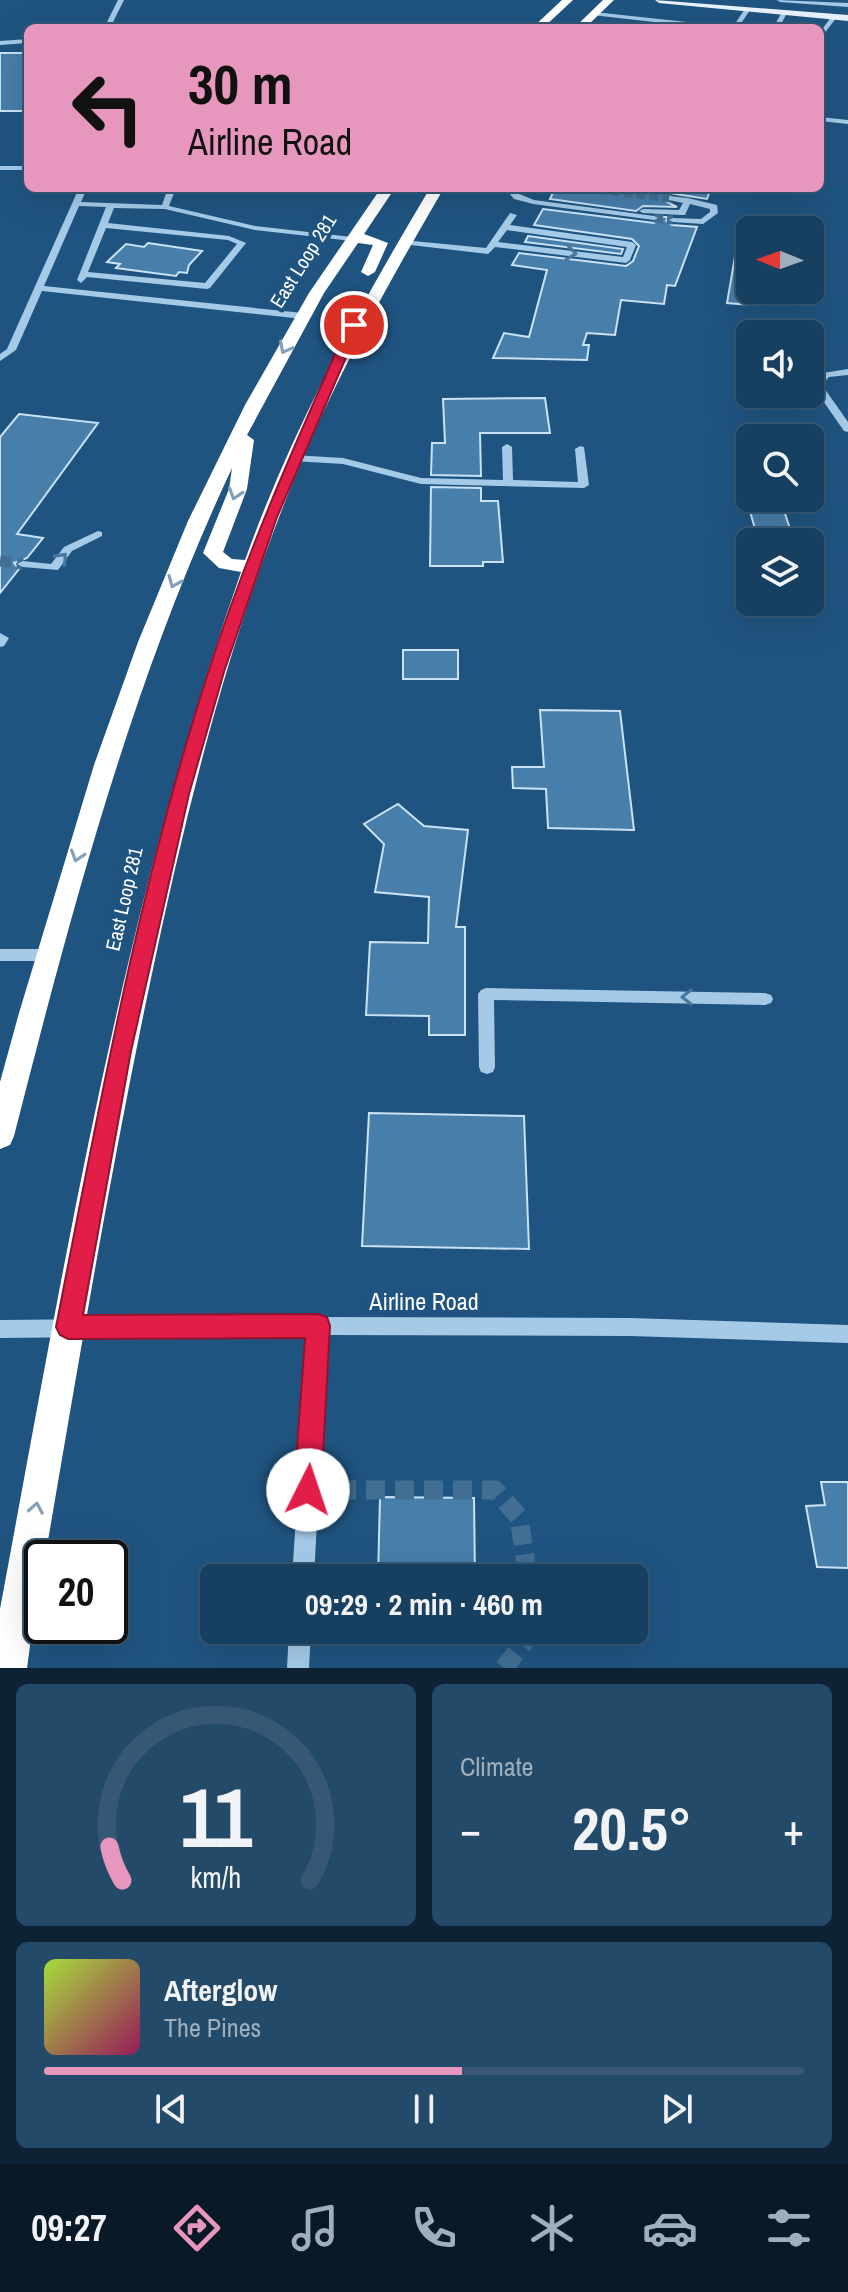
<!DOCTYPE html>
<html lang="en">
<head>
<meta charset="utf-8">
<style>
	body { margin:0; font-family:"Archivo Narrow",sans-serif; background:#244a69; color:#f1f3f6; height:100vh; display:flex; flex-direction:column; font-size:30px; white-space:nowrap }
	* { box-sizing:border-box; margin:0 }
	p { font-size:26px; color:#9eafbd }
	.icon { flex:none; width:44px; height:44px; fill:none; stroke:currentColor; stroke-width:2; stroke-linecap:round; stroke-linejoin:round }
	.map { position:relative; height:1668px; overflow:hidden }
	.side { display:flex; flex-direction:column; gap:16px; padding:16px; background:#0d2335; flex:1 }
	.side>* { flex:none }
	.top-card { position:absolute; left:24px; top:24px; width:800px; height:168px; border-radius:12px; box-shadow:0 8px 32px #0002,0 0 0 2px #365875; background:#e797bd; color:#111; overflow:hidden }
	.needle { width:52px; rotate:271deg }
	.controls { position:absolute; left:736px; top:216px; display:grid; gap:16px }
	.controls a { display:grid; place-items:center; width:88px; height:88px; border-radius:12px; background:#173f60; box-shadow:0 8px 32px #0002,0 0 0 2px #365875; font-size:40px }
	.speed { position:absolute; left:24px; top:1540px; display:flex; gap:16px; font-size:40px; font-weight:700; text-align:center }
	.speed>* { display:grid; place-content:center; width:104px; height:104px; border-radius:50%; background:#173f60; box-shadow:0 8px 32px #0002,0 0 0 2px #365875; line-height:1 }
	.speed .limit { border:4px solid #111; border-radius:12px; background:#fff; color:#111 }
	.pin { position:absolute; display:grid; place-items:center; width:68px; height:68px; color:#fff; margin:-34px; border:4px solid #fff; border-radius:50%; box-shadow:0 2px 8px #0007 }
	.me { position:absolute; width:88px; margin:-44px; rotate:4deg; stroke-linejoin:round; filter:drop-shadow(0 0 6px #0008) }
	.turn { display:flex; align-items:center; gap:28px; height:168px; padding:0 32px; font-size:36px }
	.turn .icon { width:104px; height:104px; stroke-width:2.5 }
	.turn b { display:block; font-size:56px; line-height:68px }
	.big { font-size:60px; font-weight:800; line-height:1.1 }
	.side .tile { flex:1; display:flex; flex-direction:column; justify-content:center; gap:12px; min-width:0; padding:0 28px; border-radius:12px; background:#244a69 }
	.side .dial { align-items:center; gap:0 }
	.dial svg { height:208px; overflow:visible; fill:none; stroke:#365875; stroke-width:7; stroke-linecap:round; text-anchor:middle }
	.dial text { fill:#f1f3f6; stroke:none }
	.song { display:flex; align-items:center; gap:24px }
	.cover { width:96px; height:96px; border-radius:12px; background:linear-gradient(135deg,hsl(80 70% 55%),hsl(330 70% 35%)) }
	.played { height:8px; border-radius:4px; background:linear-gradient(90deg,#e797bd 55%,#365875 55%) }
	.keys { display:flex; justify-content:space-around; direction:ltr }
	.heat { display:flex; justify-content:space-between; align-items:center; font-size:44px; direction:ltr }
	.side .tiles { flex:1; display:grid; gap:16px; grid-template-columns:1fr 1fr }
	.tile:last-child { grid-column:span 2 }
	.trip { position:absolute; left:200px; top:1564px; width:448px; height:80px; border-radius:12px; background:#173f60; box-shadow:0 8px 32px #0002,0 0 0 2px #365875; font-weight:800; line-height:80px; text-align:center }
	.tab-bar { display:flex; height:128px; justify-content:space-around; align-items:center; background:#091926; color:#9eafbd }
	.tab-bar .icon { width:56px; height:56px }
	.tab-bar .active { color:#e797bd }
	.tab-bar b { font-size:36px; color:#f1f3f6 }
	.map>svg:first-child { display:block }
	.building { fill:#487eaa; stroke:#c8e2f6; stroke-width:2 }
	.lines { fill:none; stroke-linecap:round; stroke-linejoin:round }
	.minor-tunnel-far2 { stroke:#416e93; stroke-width:9; stroke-dasharray:9 4; stroke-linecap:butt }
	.minor-tunnel-far1 { stroke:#416e93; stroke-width:11; stroke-dasharray:11 6; stroke-linecap:butt }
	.minor-tunnel { stroke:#416e93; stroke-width:19; stroke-dasharray:19 10; stroke-linecap:butt }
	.minor { fill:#a4cae8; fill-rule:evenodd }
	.major { fill:#e7f2fe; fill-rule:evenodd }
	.highway { fill:#fff; fill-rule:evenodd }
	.oneway { stroke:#47779f }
	.oneway2 { stroke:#84a1b9 }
	.route { fill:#e11d48; stroke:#92132f; stroke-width:2 }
	.labels { text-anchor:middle; stroke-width:8; stroke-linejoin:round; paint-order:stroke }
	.street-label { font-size:20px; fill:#fff; stroke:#1f5480 }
	.near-street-label { font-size:24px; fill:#fff; stroke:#1f5480 }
</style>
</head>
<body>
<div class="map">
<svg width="848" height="1668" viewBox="0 0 848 1668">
	<rect width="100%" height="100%" fill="#1f5480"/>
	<g class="building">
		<rect x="0" y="53" width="28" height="58"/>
		<path d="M 555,188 L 711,188 L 707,199 L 669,193 L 667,202 L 677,207 L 643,206 L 636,211 L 550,199 Z"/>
		<path d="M 543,209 L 654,223 L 661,217 L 668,217 L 666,221 L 672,225 L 697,227 L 675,286 L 667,285 L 664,304 L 621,300 L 615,335 L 587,333 L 583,345 L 589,345 L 587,360 L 493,358 L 504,333 L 529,337 L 547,270 L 512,265 L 519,253 L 626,266 L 633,261 L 639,246 L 632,239 L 534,225 Z"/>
		<path d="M 528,236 L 623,249 L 621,254 L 525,242 Z"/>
		<path d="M 738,239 L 750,240 L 750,305 L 727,303 Z"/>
		<path d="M 148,243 L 202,251 L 189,265 L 187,273 L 179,272 L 176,276 L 116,268 L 120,264 L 107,262 L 126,244 L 144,247 Z"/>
		<path d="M 545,398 L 550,433 L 480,433 L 481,476 L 431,475 L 432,443 L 445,443 L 443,399 Z"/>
		<path d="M 19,414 L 98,423 L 17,534 L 43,538 L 27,558 L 14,563 L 19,569 L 0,593 L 0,437 Z"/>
		<path d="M 431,487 L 481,488 L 481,501 L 498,501 L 503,562 L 483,562 L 483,566 L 430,566 Z"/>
		<path d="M 746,498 L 780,498 L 791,532 L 756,532 Z"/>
		<rect x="403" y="650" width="55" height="29"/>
		<path d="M 540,710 L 620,711 L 634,830 L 548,828 L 546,789 L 513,788 L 512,767 L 544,767 Z"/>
		<path d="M 398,804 L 424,826 L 468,830 L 456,927 L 465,927 L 465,1035 L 429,1035 L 429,1016 L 366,1015 L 370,942 L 428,943 L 429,897 L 375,892 L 384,844 L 364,824 Z"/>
		<path d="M 369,1113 L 524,1116 L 529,1249 L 362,1246 Z"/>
		<path d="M 821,1482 L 848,1482 L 848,1568 L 817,1567 L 806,1506 L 825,1505 Z"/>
		<path d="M 380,1497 L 474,1498 L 475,1578 L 378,1578 Z"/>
	</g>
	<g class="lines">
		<g class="minor-tunnel-far2">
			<path d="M 585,188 L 672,198"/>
			<path d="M 654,218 L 673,220"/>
		</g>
		<path class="minor-tunnel-far1" d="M 0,561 L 23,564"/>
		<g class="minor-tunnel">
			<path d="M 308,1490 L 495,1490 L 519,1517 L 528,1578"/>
			<path d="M 504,1668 L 523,1644 L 526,1630"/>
		</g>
		<g class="minor">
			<path d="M 118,0 L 124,0 L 110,28 L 104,28 Z"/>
			<path d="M 777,0 L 848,3 L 848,7 L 780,2 Z"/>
			<path d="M 745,9 L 750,10 L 738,28 L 732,28 Z"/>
			<path d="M 594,12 L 724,26 L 727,28 L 707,28 L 592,15 Z"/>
			<path d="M 782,12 L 787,13 L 779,28 L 773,28 Z"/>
			<path d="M 832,16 L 837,17 L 820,39 L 820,32 Z"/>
			<path d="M 28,39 L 28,43 L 0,45 L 0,41 Z"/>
			<path d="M 820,117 L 848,120 L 848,124 L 820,121 Z"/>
			<rect x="0" y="166" width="28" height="4"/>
			<path d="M 79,188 L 87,188 L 81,202 L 162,205 L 168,188 L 176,188 L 169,206 L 255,226 L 352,237 L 356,239 L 352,241 L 255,230 L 165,209 L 114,208 L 108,223 L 229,236 L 246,243 L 210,288 L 207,289 L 87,277 L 81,283 L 77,280 L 106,207 L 79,206 L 44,286 L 303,313 L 308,316 L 303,319 L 42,291 L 16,350 L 0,361 L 0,354 L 7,349 ZM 106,228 L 228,240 L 237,244 L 205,283 L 88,272 Z"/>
			<path d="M 478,188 L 526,188 L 517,193 L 534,200 L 654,216 L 658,218 L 654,220 L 533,204 L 514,199 L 510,194 Z"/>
			<path d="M 669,196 L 688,198 L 717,205 L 718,213 L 703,224 L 673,222 L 669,220 L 673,218 L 701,219 L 710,212 L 710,209 L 690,204 L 685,215 L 682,215 L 643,213 L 639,211 L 643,209 L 679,210 L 683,203 L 669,200 Z"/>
			<path d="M 510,213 L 517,215 L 510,225 L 632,242 L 636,245 L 630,260 L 626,263 L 495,247 L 488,254 L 402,244 L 398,242 L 402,240 L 486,248 ZM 507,230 L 627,247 L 623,257 L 498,242 Z"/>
			<path d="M 848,369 L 848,375 L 829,377 L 822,385 L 848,422 L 848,432 L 844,431 L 812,385 L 823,373 Z"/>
			<path d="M 507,444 L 512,447 L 513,480 L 578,482 L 575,449 L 580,446 L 584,447 L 589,485 L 584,488 L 421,484 L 343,464 L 293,461 L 288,458 L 293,455 L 343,458 L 421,478 L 503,480 L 502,447 Z"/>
			<path d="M 98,531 L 102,532 L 102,536 L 72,551 L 58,570 L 23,567 L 17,564 L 23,561 L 51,564 L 64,547 Z"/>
			<path d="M 0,633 L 9,638 L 4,646 L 0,647 Z"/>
			<path d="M 0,949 L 48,949 L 53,951 L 56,955 L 53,959 L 48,961 L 0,961 Z"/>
			<path d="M 486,988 L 765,993 L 771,995 L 773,999 L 771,1003 L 765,1005 L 494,1000 L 495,1067 L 493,1072 L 487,1074 L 481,1072 L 479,1067 L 478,994 L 481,990 Z"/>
			<path d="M 318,1317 L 630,1318 L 848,1325 L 848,1343 L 630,1336 L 327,1335 L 314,1578 L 292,1578 L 308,1335 L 0,1338 L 0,1320 Z"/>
			<path d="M 289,1630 L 311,1630 L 309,1668 L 287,1668 Z"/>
		</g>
		<path class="major" d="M 655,0 L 848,15 L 848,21 L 659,3 Z"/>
		<g class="highway">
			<path d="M 562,0 L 573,0 L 543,28 L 532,28 Z"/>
			<path d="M 603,0 L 614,0 L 585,28 L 574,28 Z"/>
			<path d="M 381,188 L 395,188 L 364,234 L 388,243 L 375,272 L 368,276 L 361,272 L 373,245 L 358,243 L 324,293 L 247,435 L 254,440 L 247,489 L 223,552 L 232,559 L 245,560 C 292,429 359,307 430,188 L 444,188 C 400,263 358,338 321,417 C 239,596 190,791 150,983 C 110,1173 78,1366 45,1558 L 42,1558 L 27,1668 L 0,1668 L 0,1609 C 65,1260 123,908 241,572 L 219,568 L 203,553 L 229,489 L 232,468 C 132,681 72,909 14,1136 L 10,1145 L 0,1149 L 0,1082 L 19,1013 L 94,765 L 138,642 L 188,521 L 245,405 L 309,293 Z"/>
		</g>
	</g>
	<defs><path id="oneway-chevron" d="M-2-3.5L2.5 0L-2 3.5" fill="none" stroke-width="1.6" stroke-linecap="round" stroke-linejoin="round" transform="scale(2)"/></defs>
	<g class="oneway">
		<use href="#oneway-chevron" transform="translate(571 253) rotate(7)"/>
		<use href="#oneway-chevron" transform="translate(62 558) rotate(-47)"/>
		<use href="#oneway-chevron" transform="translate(687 997) rotate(-179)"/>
	</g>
	<g class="oneway2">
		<use href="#oneway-chevron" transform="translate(285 348) rotate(118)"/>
		<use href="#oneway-chevron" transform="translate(235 494) rotate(108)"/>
		<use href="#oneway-chevron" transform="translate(174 582) rotate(113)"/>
		<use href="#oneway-chevron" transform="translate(77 856) rotate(108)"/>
		<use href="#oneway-chevron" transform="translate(36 1508) rotate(-80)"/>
	</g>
	<path class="route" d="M 354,321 L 360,325 L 277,517 L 224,672 L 189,794 L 131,1051 L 83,1315 L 318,1314 L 327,1317 L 330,1326 L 321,1490 L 317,1499 L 308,1503 L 298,1499 L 294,1490 L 305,1338 L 68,1339 L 60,1335 L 56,1327 C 99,1108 139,886 208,673 C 246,553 297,440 348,325 Z"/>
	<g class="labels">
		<g class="street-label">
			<text transform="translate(303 261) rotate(-58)" y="7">East Loop 281</text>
			<text transform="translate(124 899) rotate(-77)" y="7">East Loop 281</text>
		</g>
		<g class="near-street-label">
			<text x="424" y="1310">Airline Road</text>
		</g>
	</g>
</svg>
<div class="controls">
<a><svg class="needle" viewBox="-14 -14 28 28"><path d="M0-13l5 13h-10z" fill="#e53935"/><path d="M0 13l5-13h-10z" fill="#9eafbd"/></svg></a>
<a><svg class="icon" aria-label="sound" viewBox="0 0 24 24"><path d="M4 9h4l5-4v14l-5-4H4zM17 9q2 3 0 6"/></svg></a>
<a><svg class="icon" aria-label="search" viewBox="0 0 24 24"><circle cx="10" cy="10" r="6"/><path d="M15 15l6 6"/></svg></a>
<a><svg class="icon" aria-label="layers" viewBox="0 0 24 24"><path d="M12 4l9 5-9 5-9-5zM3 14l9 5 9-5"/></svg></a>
</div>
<div class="speed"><div class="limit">20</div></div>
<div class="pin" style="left:354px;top:325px;background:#d93025"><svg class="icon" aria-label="arrive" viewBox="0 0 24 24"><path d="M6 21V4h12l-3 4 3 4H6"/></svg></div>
<svg class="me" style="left:308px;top:1490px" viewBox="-20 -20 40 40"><circle r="19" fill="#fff"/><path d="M0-13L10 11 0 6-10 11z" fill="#e11d48"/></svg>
<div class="trip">09:29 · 2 min · 460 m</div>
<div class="top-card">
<div class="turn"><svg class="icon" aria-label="left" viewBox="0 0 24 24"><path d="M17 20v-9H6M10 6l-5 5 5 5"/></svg><div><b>30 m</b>Airline Road</div></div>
</div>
</div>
<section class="side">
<div class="tiles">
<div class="tile dial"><svg viewBox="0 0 100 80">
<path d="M14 69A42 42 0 1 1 86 69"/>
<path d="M14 69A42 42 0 0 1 9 56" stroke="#e797bd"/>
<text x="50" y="56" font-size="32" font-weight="700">11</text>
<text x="50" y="72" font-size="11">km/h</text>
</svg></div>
<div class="tile"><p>Climate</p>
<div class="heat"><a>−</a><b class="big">20.5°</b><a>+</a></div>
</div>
<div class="tile">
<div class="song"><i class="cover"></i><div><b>Afterglow</b><p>The Pines</p></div></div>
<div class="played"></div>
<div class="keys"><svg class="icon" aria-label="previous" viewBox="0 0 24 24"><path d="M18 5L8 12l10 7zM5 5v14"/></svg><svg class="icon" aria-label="pause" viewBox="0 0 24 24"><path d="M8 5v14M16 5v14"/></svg><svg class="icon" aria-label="next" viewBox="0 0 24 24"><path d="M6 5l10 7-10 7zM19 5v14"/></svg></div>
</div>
</div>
</section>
<nav class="tab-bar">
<b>09:27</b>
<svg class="icon active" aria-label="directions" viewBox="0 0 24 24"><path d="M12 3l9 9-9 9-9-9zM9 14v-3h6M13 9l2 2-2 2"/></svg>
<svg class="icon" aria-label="music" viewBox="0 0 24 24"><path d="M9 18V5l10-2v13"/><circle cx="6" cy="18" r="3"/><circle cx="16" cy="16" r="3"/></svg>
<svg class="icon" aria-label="phone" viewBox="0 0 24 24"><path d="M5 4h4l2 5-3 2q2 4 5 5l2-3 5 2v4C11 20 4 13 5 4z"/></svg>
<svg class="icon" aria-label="climate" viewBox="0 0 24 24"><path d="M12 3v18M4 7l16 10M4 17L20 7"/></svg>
<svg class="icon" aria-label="car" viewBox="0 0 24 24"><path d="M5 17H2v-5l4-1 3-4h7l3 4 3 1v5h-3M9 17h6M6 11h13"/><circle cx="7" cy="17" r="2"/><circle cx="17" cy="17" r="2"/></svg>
<svg class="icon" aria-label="filters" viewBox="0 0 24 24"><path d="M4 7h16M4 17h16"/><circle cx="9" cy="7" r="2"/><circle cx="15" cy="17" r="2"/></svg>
</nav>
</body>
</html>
